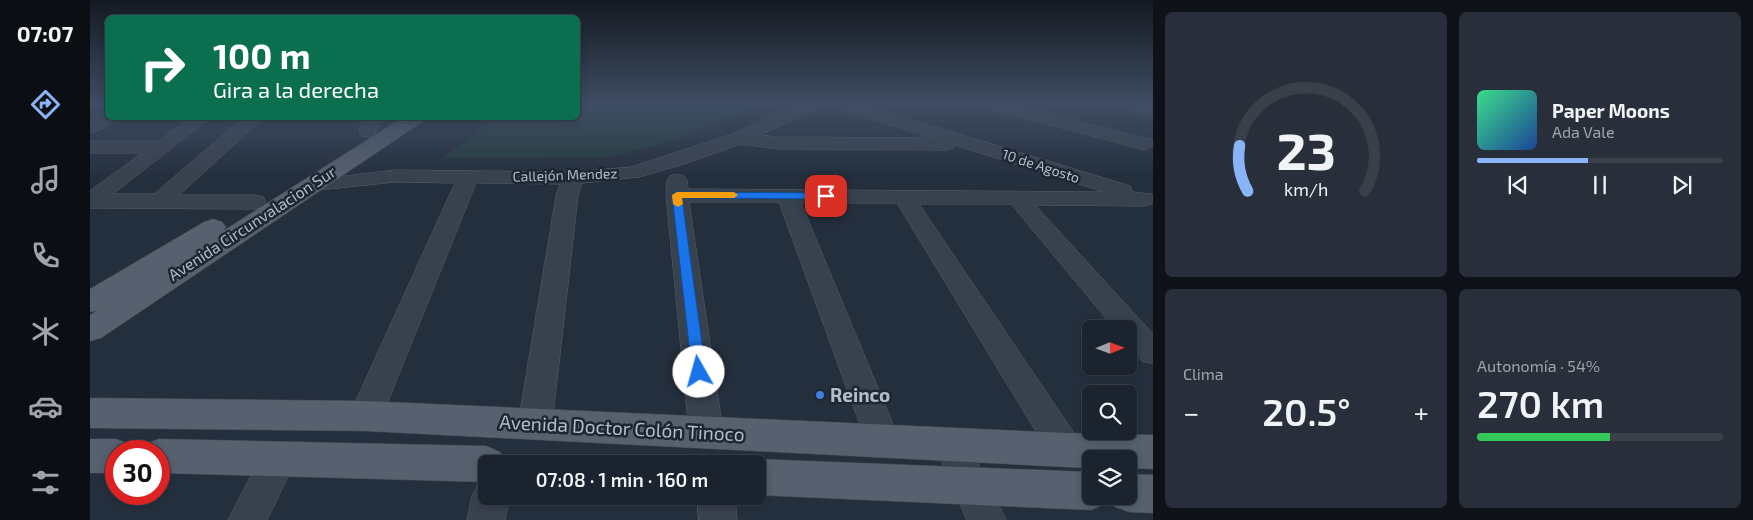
<!DOCTYPE html>
<html lang="es">
<head>
<meta charset="utf-8">
<style>
	body { margin:0; font-family:"Exo 2",sans-serif; background:#282f3a; color:#f1f3f6; height:100vh; display:flex; flex-direction:column; font-size:19px; white-space:nowrap }
	* { box-sizing:border-box; margin:0 }
	p { font-size:16px; color:#a0a4aa }
	.icon { flex:none; width:28px; height:28px; fill:none; stroke:currentColor; stroke-width:2; stroke-linecap:round; stroke-linejoin:round }
	.map { position:relative; flex:1; overflow:hidden }
	.side { display:flex; flex-direction:column; gap:12px; padding:12px; background:#0f1319; width:600px }
	.side>* { flex:none }
	.banner { position:absolute; left:15px; top:15px; width:475px; height:105px; border-radius:8px; box-shadow:0 2px 8px #0003,0 0 0 1px #39404a; background:#0b6e4f; color:#fff; overflow:hidden }
	.needle { width:32px; rotate:89deg }
	.tools { position:absolute; left:992px; top:320px; display:grid; gap:10px }
	.tools a { display:grid; place-items:center; width:55px; height:55px; border-radius:8px; background:#1b232e; box-shadow:0 2px 8px #0003,0 0 0 1px #39404a; font-size:25px }
	.speed { position:absolute; left:15px; top:440px; display:flex; gap:10px; font-size:25px; font-weight:700; text-align:center }
	.speed>* { display:grid; place-content:center; width:65px; height:65px; border-radius:50%; background:#1b232e; box-shadow:0 2px 8px #0003,0 0 0 1px #39404a; line-height:1 }
	.speed .limit { border:8px solid #d22; background:#fff; color:#111 }
	.pin { position:absolute; display:grid; place-items:center; width:42px; height:42px; color:#fff; margin:-21px; border-radius:10px; box-shadow:0 2px 8px #0006 }
	.me { position:absolute; width:55px; margin:-28px; rotate:353deg; stroke-linejoin:round; filter:drop-shadow(0 0 4px #0008) }
	.turn { display:flex; align-items:center; gap:18px; height:105px; padding:0 25px; font-size:22px }
	.turn .icon { width:65px; height:65px; stroke-width:2.5 }
	.turn b { display:block; font-size:35px; line-height:42px }
	.big { font-size:38px; font-weight:600; line-height:1.1 }
	.side .tile { flex:1; display:flex; flex-direction:column; justify-content:center; gap:8px; min-width:0; padding:0 18px; border-radius:8px; background:#282f3a }
	.side .dial { align-items:center; gap:0 }
	.dial svg { height:130px; overflow:visible; fill:none; stroke:#39404a; stroke-width:7; stroke-linecap:round; text-anchor:middle }
	.dial text { fill:#f1f3f6; stroke:none }
	.song { display:flex; align-items:center; gap:15px }
	.cover { width:60px; height:60px; border-radius:8px; background:linear-gradient(135deg,hsl(150 70% 55%),hsl(220 70% 35%)) }
	.played { height:5px; border-radius:2px; background:linear-gradient(90deg,#8ab4f8 45%,#39404a 45%) }
	.keys { display:flex; justify-content:space-around; direction:ltr }
	.heat { display:flex; justify-content:space-between; align-items:center; font-size:28px; direction:ltr }
	.charge { height:8px; border-radius:4px; background:linear-gradient(90deg,#34c759 54%,#39404a 0) }
	.side .tiles { flex:1; display:grid; gap:12px; grid-template-columns:repeat(2,1fr) }
	.trip { position:absolute; left:388px; top:455px; width:288px; height:50px; border-radius:8px; background:#1b232e; box-shadow:0 2px 8px #0003,0 0 0 1px #39404a; font-weight:600; line-height:50px; text-align:center }
	main { display:flex; flex:1; min-height:0 }
	.menu { display:flex; flex-direction:column; width:90px; justify-content:space-around; align-items:center; background:#0b0e12; color:#a0a4aa }
	.menu .icon { width:35px; height:35px }
	.menu .current { color:#8ab4f8 }
	.menu b { font-size:22px; color:#f1f3f6 }
	.map>svg:first-child { display:block }
	.green { fill:#263c3f }
	.lines { fill:none; stroke-linecap:round; stroke-linejoin:round }
	.minor-casing { stroke:#565f6c; stroke-width:1 }
	.major-casing { stroke:#414a57; stroke-width:1 }
	.minor { fill:#38414e; fill-rule:evenodd }
	.major { fill:#56606e; fill-rule:evenodd }
	.route { fill:#1a73e8; stroke:#114b97 }
	.slow { fill:#f59e0b }
	.shop-dot { fill:#3f7fe0; stroke:#1d2633; stroke-width:2 }
	.labels { text-anchor:middle; stroke-width:5; stroke-linejoin:round; paint-order:stroke }
	.far-street-label { font-size:14px; fill:#b4bcc9; stroke:#1d2633 }
	.street-label { font-size:16px; fill:#b4bcc9; stroke:#1d2633 }
	.near-poi-label { font-size:19px; font-weight:bold; fill:#b4bcc9; stroke:#1d2633; text-anchor:start }
	.near-street-label { font-size:19px; fill:#b4bcc9; stroke:#1d2633 }
</style>
</head>
<body>
<main>
<nav class="menu">
<b>07:07</b>
<svg class="icon current" aria-label="directions" viewBox="0 0 24 24"><path d="M12 3l9 9-9 9-9-9zM9 14v-3h6M13 9l2 2-2 2"/></svg>
<svg class="icon" aria-label="music" viewBox="0 0 24 24"><path d="M9 18V5l10-2v13"/><circle cx="6" cy="18" r="3"/><circle cx="16" cy="16" r="3"/></svg>
<svg class="icon" aria-label="phone" viewBox="0 0 24 24"><path d="M5 4h4l2 5-3 2q2 4 5 5l2-3 5 2v4C11 20 4 13 5 4z"/></svg>
<svg class="icon" aria-label="climate" viewBox="0 0 24 24"><path d="M12 3v18M4 7l16 10M4 17L20 7"/></svg>
<svg class="icon" aria-label="car" viewBox="0 0 24 24"><path d="M5 17H2v-5l4-1 3-4h7l3 4 3 1v5h-3M9 17h6M6 11h13"/><circle cx="7" cy="17" r="2"/><circle cx="17" cy="17" r="2"/></svg>
<svg class="icon" aria-label="filters" viewBox="0 0 24 24"><path d="M4 7h16M4 17h16"/><circle cx="9" cy="7" r="2"/><circle cx="15" cy="17" r="2"/></svg>
</nav>
<div class="map">
<svg width="1063" height="520" viewBox="0 0 1063 520">
	<rect width="100%" height="100%" fill="#242f3e"/>
	<path class="green" d="M 488,104 L 672,104 L 590,138 L 522,157 L 353,158 L 406,118 L 488,118 Z"/>
	<g class="lines">
		<g class="minor-casing">
			<g id="minor">
				<path d="M 709,104 L 731,104 L 729,108 L 670,135 L 688,137 L 843,138 L 746,108 L 744,104 L 770,104 L 1040,186 L 1042,192 L 1062,194 L 1062,204 L 1054,206 L 945,205 L 1063,334 L 1063,364 L 1052,361 L 1039,345 L 1039,329 L 1025,329 L 921,204 L 829,204 L 988,439 L 993,450 L 988,461 L 976,465 L 964,461 L 807,203 L 711,203 L 810,441 L 805,452 L 793,456 L 781,452 L 776,441 L 689,202 L 599,202 L 633,431 L 628,441 L 616,446 L 604,441 L 599,431 L 576,195 L 577,180 L 580,176 L 587,174 L 594,176 L 597,180 L 598,189 L 1014,192 L 865,145 L 863,148 L 856,150 L 688,149 L 651,144 L 594,164 L 549,177 L 492,183 L 488,196 L 462,424 L 457,434 L 445,438 L 433,434 L 428,424 L 466,196 L 470,184 L 386,183 L 288,426 L 276,430 L 264,426 L 259,416 L 365,183 L 305,182 L 220,191 L 213,189 L 209,185 L 213,181 L 305,170 L 483,172 L 541,167 L 642,134 Z"/>
				<path d="M 893,104 L 921,104 L 1062,140 L 1063,146 L 1055,150 L 895,108 Z"/>
				<path d="M 1031,104 L 1063,105 L 1063,115 L 1033,108 Z"/>
				<path d="M 18,112 L 18,118 L 26,118 C 21,125 9,131 0,133 L 0,120 Z"/>
				<path d="M 100,118 L 120,118 L 23,194 L 64,194 L 153,118 L 171,118 L 169,122 L 89,195 L 165,195 L 173,197 L 176,202 L 173,207 L 165,209 L 0,208 L 0,191 L 52,153 L 0,153 L 0,141 L 68,141 Z"/>
				<path d="M 274,118 L 293,118 L 284,136 L 278,137 L 272,136 L 269,132 Z"/>
				<path d="M 861,429 L 873,433 L 916,520 L 877,520 L 844,444 L 849,433 Z"/>
				<path d="M 189,442 L 202,447 L 207,458 L 177,520 L 138,520 L 176,447 Z"/>
				<path d="M 396,480 L 396,496 L 420,496 L 415,520 L 377,520 L 382,496 L 388,484 Z"/>
				<path d="M 607,496 L 645,496 L 647,520 L 609,520 Z"/>
			</g>
		</g>
		<g class="major-casing">
			<g id="major">
				<path d="M 312,118 L 335,118 L 332,122 L 11,338 L 0,341 L 0,315 L 8,310 L 0,312 L 0,289 L 114,222 L 123,219 L 132,222 L 136,227 L 133,231 Z"/>
				<path d="M 0,398 L 276,401 L 976,433 L 1063,435 L 1063,469 L 1039,468 L 1039,459 L 1001,459 L 1001,468 L 976,467 L 276,431 L 0,428 Z"/>
				<path d="M 0,439 L 26,439 L 40,444 L 43,451 L 26,451 L 26,473 L 0,473 Z"/>
				<path d="M 69,439 L 396,446 L 410,452 L 416,464 L 396,464 L 396,482 L 69,473 L 69,451 L 52,451 L 55,444 Z"/>
				<path d="M 666,459 L 1001,472 L 1001,496 L 1019,496 L 1015,504 L 1001,510 L 666,495 L 666,464 L 653,464 Z"/>
				<path d="M 1039,474 L 1063,475 L 1063,513 L 1039,512 L 1025,507 L 1020,496 L 1039,496 Z"/>
			</g>
		</g>
		<use href="#minor" class="minor"/>
		<use href="#major" class="major"/>
	</g>
	<linearGradient id="sky" x2="0" y2="1"><stop stop-color="#141a22"/><stop offset="0.59" stop-color="#3f4d63"/><stop offset="1" stop-color="#3f4d63" stop-opacity="0"/></linearGradient>
	<rect width="1063" height="177" fill="url(#sky)"/>
	<path class="route" d="M 587,192 L 736,193 L 741,196 L 736,199 L 592,198 L 616,372 L 614,376 L 609,378 L 604,376 L 602,372 L 582,195 Z"/>
	<path class="slow" d="M 587,192 L 644,192 L 648,195 L 644,198 L 592,198 L 593,204 L 588,207 L 583,204 L 582,195 Z"/>
	<circle class="shop-dot" cx="730" cy="395" r="5"/>
	<g class="labels">
		<g class="far-street-label">
			<text transform="translate(951 166) rotate(18)" y="5">10 de Agosto</text>
			<text transform="translate(475 175) rotate(-2)" y="5">Callejón Mendez</text>
		</g>
		<g class="street-label">
			<text transform="translate(162 223) rotate(-33)" y="6">Avenida Circunvalacion Sur</text>
		</g>
		<g class="near-poi-label">
			<text x="740" y="402">Reinco</text>
		</g>
		<g class="near-street-label">
			<text transform="translate(532 428) rotate(3)" y="7">Avenida Doctor Colón Tinoco</text>
		</g>
	</g>
</svg>
<div class="tools">
<a><svg class="needle" viewBox="-14 -14 28 28"><path d="M0-13l5 13h-10z" fill="#e53935"/><path d="M0 13l5-13h-10z" fill="#a0a4aa"/></svg></a>
<a><svg class="icon" aria-label="search" viewBox="0 0 24 24"><circle cx="10" cy="10" r="6"/><path d="M15 15l6 6"/></svg></a>
<a><svg class="icon" aria-label="layers" viewBox="0 0 24 24"><path d="M12 4l9 5-9 5-9-5zM3 14l9 5 9-5"/></svg></a>
</div>
<div class="speed"><div class="limit">30</div></div>
<div class="pin" style="left:736px;top:196px;background:#d93025"><svg class="icon" aria-label="arrive" viewBox="0 0 24 24"><path d="M6 21V4h12l-3 4 3 4H6"/></svg></div>
<svg class="me" style="left:609px;top:372px" viewBox="-20 -20 40 40"><circle r="19" fill="#fff"/><path d="M0-13L10 11 0 6-10 11z" fill="#1a73e8"/></svg>
<div class="trip">07:08 · 1 min · 160 m</div>
<div class="banner">
<div class="turn"><svg class="icon" aria-label="right" viewBox="0 0 24 24"><path d="M7 20v-9h11M14 6l5 5-5 5"/></svg><div><b>100 m</b>Gira a la derecha</div></div>
</div>
</div>
<section class="side">
<div class="tiles">
<div class="tile dial"><svg viewBox="0 0 100 80">
<path d="M14 69A42 42 0 1 1 86 69"/>
<path d="M14 69A42 42 0 0 1 9 41" stroke="#8ab4f8"/>
<text x="50" y="56" font-size="32" font-weight="700">23</text>
<text x="50" y="72" font-size="11">km/h</text>
</svg></div>
<div class="tile">
<div class="song"><i class="cover"></i><div><b>Paper Moons</b><p>Ada Vale</p></div></div>
<div class="played"></div>
<div class="keys"><svg class="icon" aria-label="previous" viewBox="0 0 24 24"><path d="M18 5L8 12l10 7zM5 5v14"/></svg><svg class="icon" aria-label="pause" viewBox="0 0 24 24"><path d="M8 5v14M16 5v14"/></svg><svg class="icon" aria-label="next" viewBox="0 0 24 24"><path d="M6 5l10 7-10 7zM19 5v14"/></svg></div>
</div>
<div class="tile"><p>Clima</p>
<div class="heat"><a>−</a><b class="big">20.5°</b><a>+</a></div>
</div>
<div class="tile"><p>Autonomía · 54%</p><b class="big">270 km</b><div class="charge"></div></div>
</div>
</section>
</main>
</body>
</html>
